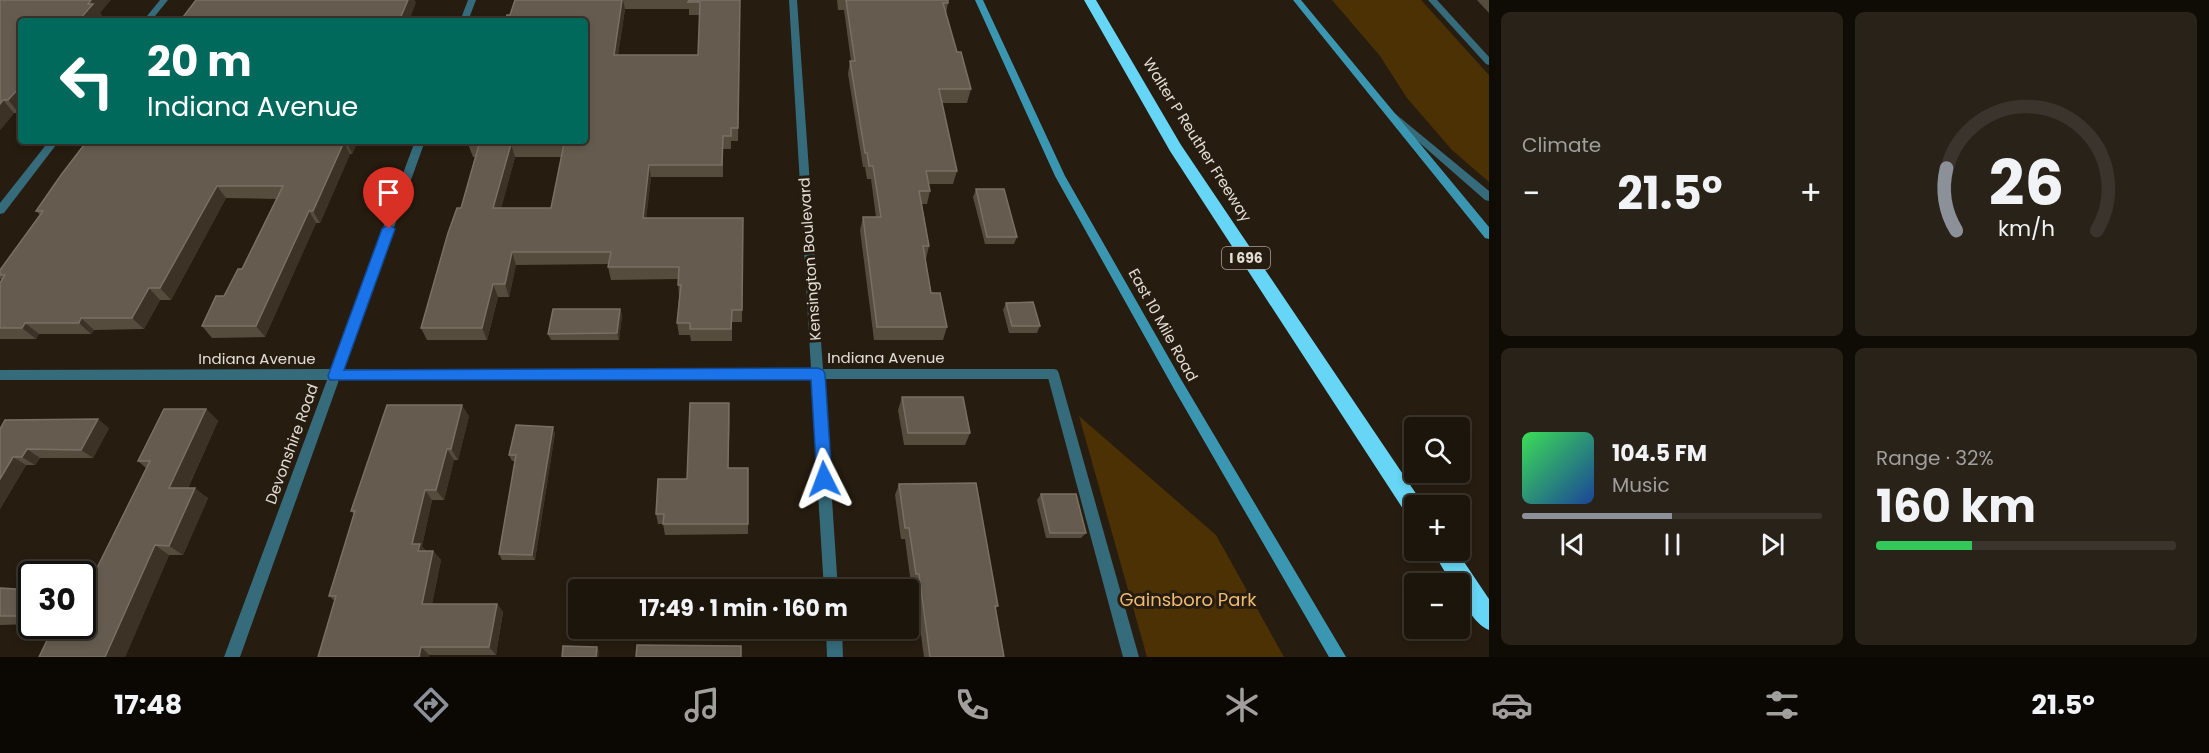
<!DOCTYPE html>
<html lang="en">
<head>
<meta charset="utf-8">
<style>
	body { margin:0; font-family:Poppins,sans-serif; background:#292219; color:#f1f3f6; height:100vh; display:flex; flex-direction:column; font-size:22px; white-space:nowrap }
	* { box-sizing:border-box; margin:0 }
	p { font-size:20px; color:#a09f9d }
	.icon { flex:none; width:33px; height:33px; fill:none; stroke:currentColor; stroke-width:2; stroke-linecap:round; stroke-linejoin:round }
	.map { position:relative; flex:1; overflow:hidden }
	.side { display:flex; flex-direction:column; gap:12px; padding:12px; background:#0f0c06; width:720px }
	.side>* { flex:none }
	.guide { position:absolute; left:18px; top:18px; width:570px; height:126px; border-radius:6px; box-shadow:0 3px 9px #0003,0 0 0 2px #3a342c; background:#00695c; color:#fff; overflow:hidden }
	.buttons { position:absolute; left:1404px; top:417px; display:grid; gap:12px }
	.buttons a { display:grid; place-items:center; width:66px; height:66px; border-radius:6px; background:#1c150b; box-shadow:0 3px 9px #0003,0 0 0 2px #3a342c; font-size:30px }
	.speed { position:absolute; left:18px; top:561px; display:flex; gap:12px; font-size:30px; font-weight:700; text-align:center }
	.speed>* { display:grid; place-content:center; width:78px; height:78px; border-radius:50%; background:#1c150b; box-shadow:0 3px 9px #0003,0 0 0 2px #3a342c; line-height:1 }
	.speed .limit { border:3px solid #111; border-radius:9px; background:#fff; color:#111 }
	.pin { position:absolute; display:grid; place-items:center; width:51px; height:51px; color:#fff; margin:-62px -26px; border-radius:50% 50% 50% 0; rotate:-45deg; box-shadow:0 0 6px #0007 }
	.pin .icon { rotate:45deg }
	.me { position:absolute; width:66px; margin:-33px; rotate:357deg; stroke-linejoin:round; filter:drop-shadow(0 0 4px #0008) }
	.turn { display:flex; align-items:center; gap:21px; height:126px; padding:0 30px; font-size:27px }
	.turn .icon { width:78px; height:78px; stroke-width:2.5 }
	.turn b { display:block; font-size:42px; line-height:51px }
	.big { font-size:45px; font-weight:700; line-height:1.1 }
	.side .widget { flex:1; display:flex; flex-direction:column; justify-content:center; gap:9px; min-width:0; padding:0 21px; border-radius:9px; background:#292219 }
	.side .dial { align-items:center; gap:0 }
	.dial svg { height:156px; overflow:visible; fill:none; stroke:#3a342c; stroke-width:7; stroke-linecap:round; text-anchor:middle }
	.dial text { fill:#f1f3f6; stroke:none }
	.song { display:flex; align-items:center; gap:18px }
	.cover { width:72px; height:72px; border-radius:9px; background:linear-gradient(135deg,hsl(130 70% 55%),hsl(220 70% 35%)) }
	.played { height:6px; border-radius:3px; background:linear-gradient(90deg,#8c9099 50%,#3a342c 50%) }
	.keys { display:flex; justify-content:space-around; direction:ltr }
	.heat { display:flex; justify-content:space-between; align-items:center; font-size:33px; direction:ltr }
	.charge { height:9px; border-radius:4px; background:linear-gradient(90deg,#34c759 32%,#3a342c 0) }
	.side .tiles { flex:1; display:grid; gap:12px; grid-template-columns:repeat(2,1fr) }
	.trip { position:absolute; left:568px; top:579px; width:351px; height:60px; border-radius:6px; background:#1c150b; box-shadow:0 3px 9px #0003,0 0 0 2px #3a342c; font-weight:700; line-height:60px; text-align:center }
	.dock { display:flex; height:96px; justify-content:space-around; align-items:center; background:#0b0804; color:#a09f9d }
	.dock .icon { width:42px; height:42px }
	.dock .active { color:#8c9099 }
	.dock b { font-size:27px; color:#f1f3f6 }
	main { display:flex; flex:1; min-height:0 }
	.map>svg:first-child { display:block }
	.green { fill:#4b3103 }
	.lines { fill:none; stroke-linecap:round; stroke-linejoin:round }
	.lane { fill:#366b7b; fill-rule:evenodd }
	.street { fill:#366b7b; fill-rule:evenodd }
	.secondary { fill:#3b97b1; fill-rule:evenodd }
	.highway { fill:#67d5f5; fill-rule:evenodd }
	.wall { fill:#564c3e; fill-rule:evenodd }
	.shaded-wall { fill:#3c3225 }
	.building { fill:#655c4f; stroke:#797064; stroke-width:1.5; fill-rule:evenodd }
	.route { fill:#1a73e8; stroke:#114b97; stroke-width:1.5 }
	.labels { text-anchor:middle; stroke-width:6; stroke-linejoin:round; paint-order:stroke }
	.shield { fill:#261c0f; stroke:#aba39a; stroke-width:1.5 }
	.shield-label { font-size:14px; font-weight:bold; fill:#e4ddd5 }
	.street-label { font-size:15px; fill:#e4ddd5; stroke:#261c0f }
	.near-park-label { font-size:18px; fill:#eebb73; stroke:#261c0f }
</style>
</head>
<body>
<main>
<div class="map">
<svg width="1489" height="657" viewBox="0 0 1489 657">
	<rect width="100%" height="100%" fill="#261c0f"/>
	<g class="green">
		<path d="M 1332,0 L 1421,0 L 1489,75 L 1489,182 L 1452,150 L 1407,98 L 1380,56 Z"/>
		<path d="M 1079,416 L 1216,535 L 1284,657 L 1147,657 Z"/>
	</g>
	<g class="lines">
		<path class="lane" d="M 1053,369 L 1057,370 L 1059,374 L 1139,657 L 1123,657 L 1047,374 L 1049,370 Z"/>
		<g class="street">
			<path d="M 160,0 L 168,0 L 151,21 L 143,21 Z"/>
			<path d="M 468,0 L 476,0 L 468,21 L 460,21 Z"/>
			<path d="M 789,0 L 797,0 L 823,369 L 1053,369 L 1057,370 L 1059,374 L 1057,378 L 1053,379 L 824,379 L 838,590 L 824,590 L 811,379 L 339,380 L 240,657 L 224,657 L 327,380 L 0,380 L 0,370 L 331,369 L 415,141 L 425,141 L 343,369 L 811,369 Z"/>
			<path d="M 1428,0 L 1437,0 L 1489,57 L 1489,65 L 1486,64 Z"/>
			<path d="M 1392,111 L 1489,191 L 1489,201 L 1485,200 L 1389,116 L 1389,112 Z"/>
			<path d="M 49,141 L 59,141 L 4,213 L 0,214 L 0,203 Z"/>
			<path d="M 826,628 L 842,628 L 843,657 L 827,657 Z"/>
		</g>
		<g class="secondary">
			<path d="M 975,0 L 983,0 L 1065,176 L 1182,381 L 1346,657 L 1329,657 L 1174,389 L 1055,176 Z"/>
			<path d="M 1293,0 L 1301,0 L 1489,227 L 1489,239 L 1485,238 Z"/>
		</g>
		<g class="highway">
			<path d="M 1084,0 L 1096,0 L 1181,145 L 1421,501 L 1423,506 L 1414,506 L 1414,518 L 1407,515 L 1170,151 Z"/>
			<path d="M 1432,550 L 1456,550 L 1489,599 L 1489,630 C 1474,624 1460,600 1460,584 L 1452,584 Z"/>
		</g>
	</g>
	<g class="wall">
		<path d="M 0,0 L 100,13 L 102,16 L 98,21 L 21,21 L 19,113 L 14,113 L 0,130 Z"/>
		<path d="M 515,0 L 740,0 L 738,141 L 731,141 L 731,149 L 723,149 L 723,177 L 651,177 L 646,218 L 743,218 L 742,322 L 732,322 L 732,341 L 691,341 L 690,335 L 679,335 L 677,323 L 679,297 L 678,279 L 611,280 L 608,267 L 609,264 L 516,265 L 509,297 L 498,297 L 487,340 L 427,340 L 421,328 L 461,208 L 475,157 L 473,157 L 468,144 ZM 625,9 L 689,9 L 689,15 L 700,15 L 698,55 L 618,55 ZM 515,157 L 561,157 L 551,208 L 501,208 Z"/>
		<path d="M 837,0 L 948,0 L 948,3 L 946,14 L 957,52 L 971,89 L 967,103 L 942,103 L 957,171 L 953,184 L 928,184 L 930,191 L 927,204 L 922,204 L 929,246 L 926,259 L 925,259 L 931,293 L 947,327 L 943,340 L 874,340 L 860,230 L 863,217 L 876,217 L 871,179 L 867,179 L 865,167 L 863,167 L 848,74 L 850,61 L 851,61 L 844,10 L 838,10 Z"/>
		<path d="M 1477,0 L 1489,0 L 1489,13 Z"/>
		<path d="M 87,141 L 358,141 L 352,154 L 350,154 L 320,223 L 316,223 L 265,337 L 212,338 L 202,326 L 224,296 L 242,269 L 277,199 L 226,198 L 171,300 L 160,300 L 144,329 L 94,330 L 91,334 L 39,334 L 36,339 L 0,339 L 0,283 L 2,280 L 0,279 L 0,270 L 40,215 L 36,211 Z"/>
		<path d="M 976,189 L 1017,237 L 1014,244 L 985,244 L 973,197 Z"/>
		<path d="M 1006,303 L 1040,326 L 1037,333 L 1009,333 L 1003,310 Z"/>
		<path d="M 620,309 L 622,315 L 619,340 L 551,340 L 548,334 Z"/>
		<path d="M 902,397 L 970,433 L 965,445 L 904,445 L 898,410 Z"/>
		<path d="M 206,409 L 218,421 L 188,488 L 208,498 L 183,555 L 169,555 L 125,657 L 39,657 L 52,630 L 47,628 L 93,576 L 146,468 L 138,461 Z"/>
		<path d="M 730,415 L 728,468 L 748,468 L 748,534 L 665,535 L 663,524 L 658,524 L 656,514 L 687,479 Z"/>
		<path d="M 469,416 L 458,460 L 454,460 L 444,500 L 432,500 L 422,546 L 426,551 L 433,551 L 441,560 L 432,604 L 497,604 L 503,612 L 496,655 L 429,655 L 335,601 L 329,596 L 354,514 L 351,511 Z"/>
		<path d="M 109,428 L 93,458 L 40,458 L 35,465 L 26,465 L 0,509 L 0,429 Z"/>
		<path d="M 555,433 L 535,560 L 502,560 L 499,554 L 515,461 L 512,461 L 509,455 Z"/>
		<path d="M 899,484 L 998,606 L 995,609 L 1004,657 L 924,657 L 914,584 L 911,584 L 905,539 L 901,539 L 895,495 Z"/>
		<path d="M 1041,494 L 1086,533 L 1081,538 L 1046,538 L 1037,500 Z"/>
		<path d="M 0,588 L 32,590 L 32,624 L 0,625 Z"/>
	</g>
	<g class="shaded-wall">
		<path d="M 91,0 L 111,0 L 100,13 L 102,16 L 98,21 L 78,21 Z"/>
		<path d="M 408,0 L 415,0 L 416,3 L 409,21 L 399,21 Z"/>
		<path d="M 622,0 L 623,0 L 625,9 L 616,68 L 614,55 Z"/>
		<path d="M 21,86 L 21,111 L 19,113 L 8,100 Z"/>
		<path d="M 3,100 L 14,113 L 0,130 L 0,104 Z"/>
		<path d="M 347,141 L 358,141 L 352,154 L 346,142 Z"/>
		<path d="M 344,142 L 350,154 L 320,223 L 313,211 Z"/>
		<path d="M 511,144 L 515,157 L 498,221 L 493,208 Z"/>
		<path d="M 649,165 L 651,177 L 645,230 L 643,218 Z"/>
		<path d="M 217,186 L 226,198 L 171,300 L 160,288 Z"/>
		<path d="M 309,211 L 316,223 L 265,337 L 256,326 Z"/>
		<path d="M 512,252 L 516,265 L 509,297 L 505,284 Z"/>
		<path d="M 493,284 L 498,297 L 487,340 L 482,328 Z"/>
		<path d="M 149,288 L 160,300 L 144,329 L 132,318 Z"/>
		<path d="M 620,309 L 622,315 L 619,340 L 617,333 Z"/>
		<path d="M 81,318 L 94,330 L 91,334 L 79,323 Z"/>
		<path d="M 25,323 L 39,334 L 36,339 L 22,328 Z"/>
		<path d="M 729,403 L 730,415 L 728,479 L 728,468 Z"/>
		<path d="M 462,405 L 469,416 L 458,460 L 451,449 Z"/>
		<path d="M 206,409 L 218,421 L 183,498 L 169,488 Z"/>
		<path d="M 98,419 L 109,428 L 93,458 L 81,450 Z"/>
		<path d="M 553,427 L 555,433 L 535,560 L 532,555 Z"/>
		<path d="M 27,449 L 40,458 L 35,465 L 22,457 Z"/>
		<path d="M 447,449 L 454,460 L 444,500 L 436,490 Z"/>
		<path d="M 13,457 L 26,465 L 0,509 L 0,479 Z"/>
		<path d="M 195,488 L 208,498 L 183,555 L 169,546 Z"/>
		<path d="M 425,490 L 432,500 L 422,546 L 428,554 L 420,554 L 412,544 Z"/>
		<path d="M 155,545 L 169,555 L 125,657 L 105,657 Z"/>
		<path d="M 433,551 L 441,560 L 430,613 L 422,604 Z"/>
		<path d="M 497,604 L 503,612 L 496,655 L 489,647 Z"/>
		<path d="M 421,647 L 429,655 L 429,657 L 419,657 Z"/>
		<path d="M 597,647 L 599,651 L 599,657 L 596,657 Z"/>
	</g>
	<g class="building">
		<path d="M 0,0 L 91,0 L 88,4 L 93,4 L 78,21 L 21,21 L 21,86 L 8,100 L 3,100 L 0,104 Z"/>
		<path d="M 196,0 L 408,0 L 399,21 L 180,21 Z"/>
		<path d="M 515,0 L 622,0 L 614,55 L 698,55 L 700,2 L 688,2 L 689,0 L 740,0 L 738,128 L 731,128 L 731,136 L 723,136 L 722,165 L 649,165 L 643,218 L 743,218 L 742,310 L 732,310 L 731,329 L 690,329 L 690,323 L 677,323 L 681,285 L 678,285 L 679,267 L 608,267 L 611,252 L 512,252 L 505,284 L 493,284 L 482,328 L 421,328 L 448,233 L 457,208 L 461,208 L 479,145 L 468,144 L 469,141 L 585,141 L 585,21 L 505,21 L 507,15 L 510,15 ZM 511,144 L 564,144 L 551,208 L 493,208 Z"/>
		<path d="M 846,0 L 948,0 L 948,3 L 943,3 L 957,52 L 961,52 L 971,89 L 939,89 L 957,171 L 926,171 L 930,191 L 919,191 L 929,246 L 923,246 L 931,293 L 940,293 L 947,327 L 877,327 L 863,217 L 881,217 L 873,166 L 869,166 L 867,153 L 865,153 L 850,61 L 855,61 Z"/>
		<path d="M 87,141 L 347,141 L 346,142 L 344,142 L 313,211 L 309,211 L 256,326 L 202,326 L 216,296 L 224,296 L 238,269 L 242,269 L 283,186 L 217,186 L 160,288 L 149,288 L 132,318 L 81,318 L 79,323 L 25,323 L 22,328 L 0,328 L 0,283 L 5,275 L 0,275 L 0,270 L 43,211 L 36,211 L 61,175 Z"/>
		<path d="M 976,189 L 1004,189 L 1017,237 L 987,237 Z"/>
		<path d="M 1033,302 L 1040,326 L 1012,326 L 1006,303 Z"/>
		<path d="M 553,309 L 620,309 L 617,333 L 548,334 Z"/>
		<path d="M 902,397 L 963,397 L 970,433 L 908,433 Z"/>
		<path d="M 690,403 L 729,403 L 728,468 L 748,468 L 748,524 L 663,524 L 664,514 L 656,514 L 658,479 L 687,479 Z"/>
		<path d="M 387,405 L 462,405 L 451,449 L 447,449 L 436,490 L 425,490 L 412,544 L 420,544 L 418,551 L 433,551 L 422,604 L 497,604 L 489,647 L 421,647 L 419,657 L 318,657 L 336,596 L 329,596 L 355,511 L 351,511 Z"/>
		<path d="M 164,409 L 206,409 L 169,488 L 195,488 L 169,546 L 155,545 L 105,657 L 39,657 L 53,628 L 47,628 L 49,626 L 82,626 L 82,576 L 93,576 L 150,461 L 138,461 Z"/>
		<path d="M 98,419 L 81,450 L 27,449 L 22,457 L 13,457 L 0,479 L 0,429 L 5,420 Z"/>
		<path d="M 516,425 L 553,427 L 532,555 L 499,554 L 516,455 L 509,455 Z"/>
		<path d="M 976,483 L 998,606 L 995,606 L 1004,657 L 930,657 L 919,574 L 916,574 L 909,528 L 905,528 L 899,484 Z"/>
		<path d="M 1041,494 L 1076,494 L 1086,533 L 1050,533 Z"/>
		<path d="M 0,588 L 32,590 L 32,616 L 0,616 Z"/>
		<path d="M 637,645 L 741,646 L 741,657 L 636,657 Z"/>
		<path d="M 563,646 L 597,647 L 596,657 L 562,657 Z"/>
	</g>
	<path class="route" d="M 389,224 L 395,229 L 344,370 L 818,368 L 823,370 L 825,374 L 832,479 L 830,484 L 824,486 L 819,484 L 817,479 L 811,380 L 330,380 L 328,376 L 382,229 Z"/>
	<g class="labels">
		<rect class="shield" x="1222" y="247" width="48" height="22" rx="4.5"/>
		<g class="shield-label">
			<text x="1246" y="263">I 696</text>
		</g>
		<g class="street-label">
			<text transform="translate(1197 140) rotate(58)" y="5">Walter P Reuther Freeway</text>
			<text transform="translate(810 259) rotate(-94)" y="5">Kensington Boulevard</text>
			<text transform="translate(1163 325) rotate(61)" y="5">East 10 Mile Road</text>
			<text x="886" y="363">Indiana Avenue</text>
			<text x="257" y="364">Indiana Avenue</text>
			<text transform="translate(292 444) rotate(-70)" y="5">Devonshire Road</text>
		</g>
		<g class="near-park-label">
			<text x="1188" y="606">Gainsboro Park</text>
		</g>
	</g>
</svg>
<div class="buttons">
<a><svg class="icon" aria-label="search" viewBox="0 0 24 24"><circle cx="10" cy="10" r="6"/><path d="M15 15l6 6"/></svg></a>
<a>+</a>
<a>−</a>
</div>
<div class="speed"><div class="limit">30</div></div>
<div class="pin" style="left:389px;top:229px;background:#d93025"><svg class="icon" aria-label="arrive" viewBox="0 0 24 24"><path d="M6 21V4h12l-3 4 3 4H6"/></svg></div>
<svg class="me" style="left:824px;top:479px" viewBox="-20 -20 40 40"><path d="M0-17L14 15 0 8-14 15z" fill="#1a73e8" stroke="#fff" stroke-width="4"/></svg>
<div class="trip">17:49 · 1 min · 160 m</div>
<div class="guide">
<div class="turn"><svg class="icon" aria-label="left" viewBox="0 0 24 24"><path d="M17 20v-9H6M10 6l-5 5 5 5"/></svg><div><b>20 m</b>Indiana Avenue</div></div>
</div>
</div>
<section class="side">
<div class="tiles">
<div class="widget"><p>Climate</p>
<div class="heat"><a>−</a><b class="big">21.5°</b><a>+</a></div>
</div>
<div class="widget dial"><svg viewBox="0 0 100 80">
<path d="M14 69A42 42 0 1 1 86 69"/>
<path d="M14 69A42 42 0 0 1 9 37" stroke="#8c9099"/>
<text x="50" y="56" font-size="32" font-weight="700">26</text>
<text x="50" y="72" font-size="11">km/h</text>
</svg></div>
<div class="widget">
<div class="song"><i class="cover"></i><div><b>104.5 FM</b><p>Music</p></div></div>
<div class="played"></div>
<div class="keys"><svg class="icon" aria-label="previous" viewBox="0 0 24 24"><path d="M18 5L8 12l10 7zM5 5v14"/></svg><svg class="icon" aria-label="pause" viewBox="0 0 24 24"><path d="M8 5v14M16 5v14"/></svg><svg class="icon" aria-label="next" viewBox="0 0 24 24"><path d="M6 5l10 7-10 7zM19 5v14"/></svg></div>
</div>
<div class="widget"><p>Range · 32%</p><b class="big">160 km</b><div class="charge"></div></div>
</div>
</section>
</main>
<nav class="dock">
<b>17:48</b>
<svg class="icon active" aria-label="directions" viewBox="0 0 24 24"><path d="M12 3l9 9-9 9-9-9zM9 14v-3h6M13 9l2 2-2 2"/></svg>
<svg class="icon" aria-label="music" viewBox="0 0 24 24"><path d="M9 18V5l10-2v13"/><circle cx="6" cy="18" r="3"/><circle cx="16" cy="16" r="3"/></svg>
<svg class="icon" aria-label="phone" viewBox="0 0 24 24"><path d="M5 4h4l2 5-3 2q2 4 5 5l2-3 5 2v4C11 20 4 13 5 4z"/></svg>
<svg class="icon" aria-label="climate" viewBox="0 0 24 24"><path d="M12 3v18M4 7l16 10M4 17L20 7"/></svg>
<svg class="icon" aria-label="car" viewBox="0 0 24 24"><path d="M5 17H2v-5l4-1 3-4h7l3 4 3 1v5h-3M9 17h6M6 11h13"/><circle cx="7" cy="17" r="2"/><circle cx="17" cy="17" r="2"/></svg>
<svg class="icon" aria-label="filters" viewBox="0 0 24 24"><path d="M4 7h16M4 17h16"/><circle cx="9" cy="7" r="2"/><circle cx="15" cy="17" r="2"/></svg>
<b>21.5°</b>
</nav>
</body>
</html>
